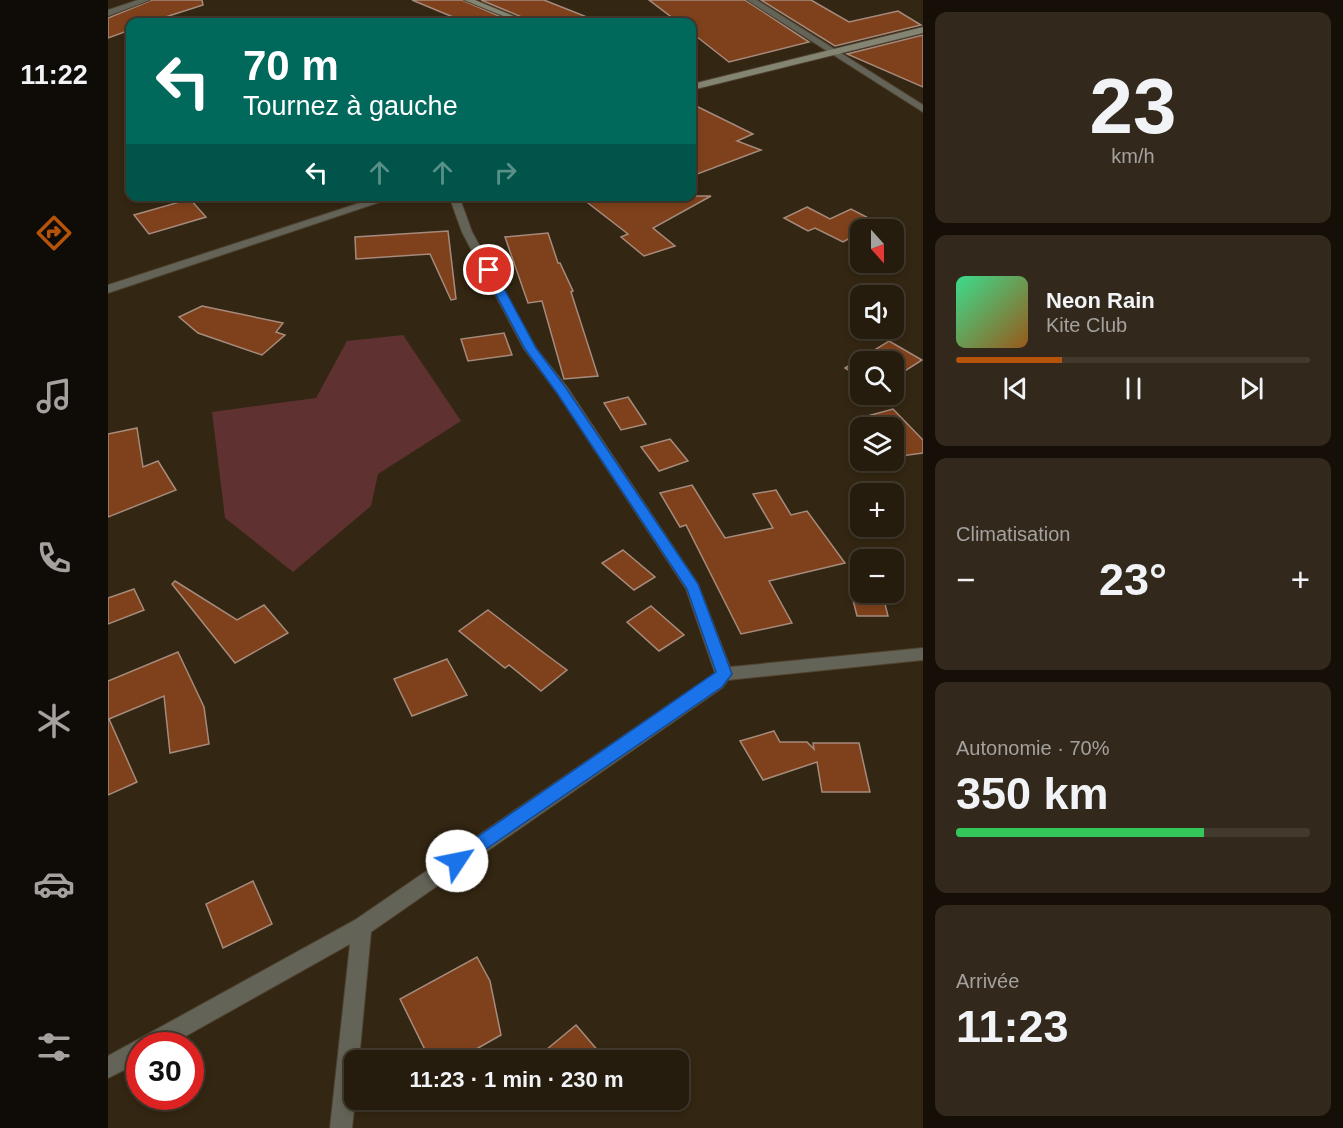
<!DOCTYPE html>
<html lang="fr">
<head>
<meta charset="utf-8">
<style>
	body { margin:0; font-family:Helvetica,sans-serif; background:#32291c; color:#f1f3f6; height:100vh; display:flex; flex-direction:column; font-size:22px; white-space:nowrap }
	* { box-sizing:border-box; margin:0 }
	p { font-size:20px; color:#a4a19e }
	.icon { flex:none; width:33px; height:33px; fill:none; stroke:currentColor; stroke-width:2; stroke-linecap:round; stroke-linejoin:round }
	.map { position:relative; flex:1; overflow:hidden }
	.sheet { display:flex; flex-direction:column; gap:12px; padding:12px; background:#150f08; width:420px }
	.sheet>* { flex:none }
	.guide { position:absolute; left:18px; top:18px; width:570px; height:183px; border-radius:12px; box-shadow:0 3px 9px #0003,0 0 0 2px #423a2e; background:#00695c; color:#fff; overflow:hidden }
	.needle { width:39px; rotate:159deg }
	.controls { position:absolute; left:742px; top:219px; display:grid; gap:12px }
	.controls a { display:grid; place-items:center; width:54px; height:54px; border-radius:12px; background:#261c0e; box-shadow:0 3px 9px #0003,0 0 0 2px #423a2e; font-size:30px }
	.speed { position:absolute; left:18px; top:1032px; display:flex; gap:12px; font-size:30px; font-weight:700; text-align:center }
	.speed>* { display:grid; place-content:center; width:78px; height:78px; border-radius:50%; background:#261c0e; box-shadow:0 3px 9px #0003,0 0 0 2px #423a2e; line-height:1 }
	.speed .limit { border:9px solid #d22; background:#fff; color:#111 }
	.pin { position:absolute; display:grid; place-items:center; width:51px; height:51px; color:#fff; margin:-26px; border:3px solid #fff; border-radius:50%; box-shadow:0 2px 6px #0007 }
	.me { position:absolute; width:66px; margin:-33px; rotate:56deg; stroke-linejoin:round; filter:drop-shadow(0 0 4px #0008) }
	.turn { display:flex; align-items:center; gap:21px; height:126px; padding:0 18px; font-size:27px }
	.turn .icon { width:78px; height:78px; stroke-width:2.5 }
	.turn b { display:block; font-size:42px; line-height:51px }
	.lanes { display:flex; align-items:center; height:57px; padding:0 18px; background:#0003; justify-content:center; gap:30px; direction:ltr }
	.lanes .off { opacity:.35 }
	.big { font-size:45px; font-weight:800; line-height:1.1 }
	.sheet .card { flex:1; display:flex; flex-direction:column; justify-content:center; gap:9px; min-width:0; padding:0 21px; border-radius:12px; background:#32291c }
	.sheet .dial { align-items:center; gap:0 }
	.dial b { font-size:78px; line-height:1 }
	.song { display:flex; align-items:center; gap:18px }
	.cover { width:72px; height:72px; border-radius:9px; background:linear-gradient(135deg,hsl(150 70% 55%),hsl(30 70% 35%)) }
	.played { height:6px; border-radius:3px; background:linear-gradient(90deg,#b45309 30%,#423a2e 30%) }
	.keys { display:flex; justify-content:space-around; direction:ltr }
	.heat { display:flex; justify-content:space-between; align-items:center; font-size:33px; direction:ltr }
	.charge { height:9px; border-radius:4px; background:linear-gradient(90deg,#34c759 70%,#423a2e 0) }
	.trip { position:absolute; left:236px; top:1050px; width:345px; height:60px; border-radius:12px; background:#261c0e; box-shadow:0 3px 9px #0003,0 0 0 2px #423a2e; font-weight:800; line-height:60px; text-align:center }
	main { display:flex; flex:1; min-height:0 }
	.tab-bar { display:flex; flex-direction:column; width:108px; justify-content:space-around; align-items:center; background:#0f0b06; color:#a4a19e }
	.tab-bar .icon { width:42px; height:42px }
	.tab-bar .active { color:#b45309 }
	.tab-bar b { font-size:27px; color:#f1f3f6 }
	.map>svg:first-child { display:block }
	.green { fill:#5f3231 }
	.building { fill:#7f411b; stroke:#a68b7d; stroke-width:1.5 }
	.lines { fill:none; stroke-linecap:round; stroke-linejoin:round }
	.street-casing { stroke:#4f422f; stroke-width:2 }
	.secondary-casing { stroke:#4f422f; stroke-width:2 }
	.street { fill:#636358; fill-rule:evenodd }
	.secondary { fill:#848472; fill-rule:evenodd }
	.route { fill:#1a73e8; stroke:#114b97; stroke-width:1.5 }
</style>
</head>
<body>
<main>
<nav class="tab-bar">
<b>11:22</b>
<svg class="icon active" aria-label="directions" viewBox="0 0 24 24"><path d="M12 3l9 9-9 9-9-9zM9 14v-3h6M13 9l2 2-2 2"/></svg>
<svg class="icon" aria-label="music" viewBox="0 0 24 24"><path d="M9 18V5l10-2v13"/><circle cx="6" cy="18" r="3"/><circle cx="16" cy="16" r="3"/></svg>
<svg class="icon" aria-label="phone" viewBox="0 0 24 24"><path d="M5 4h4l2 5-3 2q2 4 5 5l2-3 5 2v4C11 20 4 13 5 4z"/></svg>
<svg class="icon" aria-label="climate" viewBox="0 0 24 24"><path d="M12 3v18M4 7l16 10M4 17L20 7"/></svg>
<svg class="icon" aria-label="car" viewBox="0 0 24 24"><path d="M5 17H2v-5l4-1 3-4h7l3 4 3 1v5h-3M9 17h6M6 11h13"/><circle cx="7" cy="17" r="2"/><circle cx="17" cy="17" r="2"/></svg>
<svg class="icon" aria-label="filters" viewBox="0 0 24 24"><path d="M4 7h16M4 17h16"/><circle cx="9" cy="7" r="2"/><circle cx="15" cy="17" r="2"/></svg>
</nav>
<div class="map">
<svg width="815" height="1128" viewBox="0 0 815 1128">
	<rect width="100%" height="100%" fill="#332612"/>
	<path class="green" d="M 295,335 L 353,421 L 270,474 L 263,506 L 185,572 L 117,518 L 104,412 L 208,398 L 239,341 Z"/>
	<g class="building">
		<path d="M 44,0 L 94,0 L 95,5 L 42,22 L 22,22 L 22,30 L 0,38 L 0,18 Z"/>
		<path d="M 304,0 L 354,0 L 405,22 L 357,22 Z"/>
		<path d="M 373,0 L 436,0 L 489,21 L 489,22 L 422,22 L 421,20 Z"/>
		<path d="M 541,0 L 637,0 L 701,42 L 621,62 L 584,33 L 584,22 L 570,22 Z"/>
		<path d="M 653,0 L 703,0 L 741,22 L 790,11 L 813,25 L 727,46 Z"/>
		<path d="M 815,35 L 815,87 L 739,54 Z"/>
		<path d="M 584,104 L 645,134 L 629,141 L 653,150 L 584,176 Z"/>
		<path d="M 471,196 L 603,196 L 545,228 L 567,246 L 536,256 L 513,237 L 520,234 Z"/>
		<path d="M 82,199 L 98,217 L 41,234 L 26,215 Z"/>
		<path d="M 699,207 L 722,219 L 743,209 L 770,223 L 753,230 L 753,232 L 735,242 L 707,228 L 700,231 L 676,218 Z"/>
		<path d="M 340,231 L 348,299 L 343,300 L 322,254 L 248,259 L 247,237 Z"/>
		<path d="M 440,233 L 450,263 L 452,263 L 465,291 L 463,292 L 490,376 L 456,379 L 434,301 L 420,303 L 397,237 Z"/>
		<path d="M 94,306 L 175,323 L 168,332 L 177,335 L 154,355 L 90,333 L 71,317 Z"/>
		<path d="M 396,333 L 404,355 L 360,361 L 353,339 Z"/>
		<path d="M 781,341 L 814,360 L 786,378 L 786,362 L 753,362 L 753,378 L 737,368 Z"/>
		<path d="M 520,397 L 538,424 L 513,430 L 496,403 Z"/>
		<path d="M 785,409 L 815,440 L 815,453 L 786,457 L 786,428 L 766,428 L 756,417 Z"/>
		<path d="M 29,428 L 35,467 L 50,461 L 68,490 L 0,517 L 0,434 Z"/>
		<path d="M 562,439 L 580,461 L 551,471 L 533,447 Z"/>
		<path d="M 584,485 L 617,538 L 665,528 L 645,494 L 668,490 L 683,515 L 699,511 L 737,563 L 661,581 L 684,623 L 633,634 L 578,525 L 572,527 L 552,493 Z"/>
		<path d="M 515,550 L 547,577 L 526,590 L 494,563 Z"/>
		<path d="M 67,581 L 129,620 L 156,605 L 180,633 L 127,663 L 64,584 Z"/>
		<path d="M 26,589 L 36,610 L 0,624 L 0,598 Z"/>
		<path d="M 743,592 L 774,592 L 780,616 L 749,616 Z"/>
		<path d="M 543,606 L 576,635 L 551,651 L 519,622 Z"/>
		<path d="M 380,610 L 436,653 L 459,670 L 433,691 L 401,665 L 397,668 L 351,631 Z"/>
		<path d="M 70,652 L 96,707 L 101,744 L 62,753 L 56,696 L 1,719 L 29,782 L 0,795 L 0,681 Z"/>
		<path d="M 339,659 L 359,695 L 304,716 L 286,679 Z"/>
		<path d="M 666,731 L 672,742 L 699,742 L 706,749 L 705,743 L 751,743 L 762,792 L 714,792 L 709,762 L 655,780 L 632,741 Z"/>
		<path d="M 145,881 L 164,924 L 115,948 L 98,904 Z"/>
		<path d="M 369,957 L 382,981 L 393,1035 L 349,1060 L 322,1060 L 292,999 Z"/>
		<path d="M 468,1025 L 498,1060 L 426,1060 Z"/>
	</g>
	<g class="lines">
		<g class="street-casing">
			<g id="street">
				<path d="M 30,0 L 42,0 L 0,16 L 0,10 Z"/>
				<path d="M 639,0 L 649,0 L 815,105 L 815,112 Z"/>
				<path d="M 273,196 L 290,196 L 0,293 L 0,285 Z"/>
				<path d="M 341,196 L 351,196 L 364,232 L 428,348 L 459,387 L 590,584 L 622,667 L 815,648 L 815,660 L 620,680 L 614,688 L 263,932 L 251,1060 L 246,1060 L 247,1100 L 244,1128 L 222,1128 L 242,944 L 60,1046 L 32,1046 L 32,1062 L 0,1078 L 0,1056 L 247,920 L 607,673 L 578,589 L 449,393 L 416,349 L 354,232 Z"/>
			</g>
		</g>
		<g class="secondary-casing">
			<g id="secondary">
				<path d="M 356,0 L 367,0 L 420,22 L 410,22 Z"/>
				<path d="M 815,27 L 815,33 L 584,90 L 584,84 Z"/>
			</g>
		</g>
		<use href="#street" class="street"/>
		<use href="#secondary" class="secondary"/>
	</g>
	<path class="route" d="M 377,267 L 386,270 L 428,348 L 458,388 L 590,584 L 624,674 L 614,687 L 349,869 L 343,867 L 340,861 L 343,855 L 608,672 L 579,589 L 449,393 L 417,349 L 375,270 Z"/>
</svg>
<div class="controls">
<a><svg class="needle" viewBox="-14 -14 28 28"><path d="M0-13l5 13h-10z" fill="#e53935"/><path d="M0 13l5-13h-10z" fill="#a4a19e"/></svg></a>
<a><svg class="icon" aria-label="sound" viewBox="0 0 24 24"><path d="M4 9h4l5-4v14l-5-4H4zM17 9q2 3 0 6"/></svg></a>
<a><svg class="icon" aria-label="search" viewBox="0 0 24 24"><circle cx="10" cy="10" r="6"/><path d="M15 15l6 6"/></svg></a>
<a><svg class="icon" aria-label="layers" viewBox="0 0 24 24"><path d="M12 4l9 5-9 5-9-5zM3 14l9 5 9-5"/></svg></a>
<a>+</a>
<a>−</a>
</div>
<div class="speed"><div class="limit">30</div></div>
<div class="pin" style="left:381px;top:270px;background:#d93025"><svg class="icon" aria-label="arrive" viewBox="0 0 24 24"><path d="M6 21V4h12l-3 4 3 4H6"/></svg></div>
<svg class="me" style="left:349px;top:861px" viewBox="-20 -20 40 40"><circle r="19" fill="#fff"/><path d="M0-13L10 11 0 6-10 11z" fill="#1a73e8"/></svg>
<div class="trip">11:23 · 1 min · 230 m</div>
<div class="guide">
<div class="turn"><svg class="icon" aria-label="left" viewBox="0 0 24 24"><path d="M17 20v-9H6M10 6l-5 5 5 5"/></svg><div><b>70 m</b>Tournez à gauche</div></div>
<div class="lanes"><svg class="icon" aria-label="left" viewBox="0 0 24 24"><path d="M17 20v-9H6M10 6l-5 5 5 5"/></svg><svg class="icon off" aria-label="ahead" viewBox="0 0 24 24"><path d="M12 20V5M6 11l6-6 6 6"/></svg><svg class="icon off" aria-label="ahead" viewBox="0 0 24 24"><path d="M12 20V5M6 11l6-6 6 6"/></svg><svg class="icon off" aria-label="right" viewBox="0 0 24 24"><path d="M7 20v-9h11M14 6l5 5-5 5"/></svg></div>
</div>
</div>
<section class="sheet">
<div class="card dial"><b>23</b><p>km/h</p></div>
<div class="card">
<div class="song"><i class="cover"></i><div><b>Neon Rain</b><p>Kite Club</p></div></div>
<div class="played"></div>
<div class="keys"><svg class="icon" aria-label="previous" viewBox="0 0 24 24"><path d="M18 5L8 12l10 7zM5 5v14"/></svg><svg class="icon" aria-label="pause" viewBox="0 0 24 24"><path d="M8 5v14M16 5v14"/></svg><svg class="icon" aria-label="next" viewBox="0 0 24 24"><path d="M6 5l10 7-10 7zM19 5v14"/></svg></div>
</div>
<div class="card"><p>Climatisation</p>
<div class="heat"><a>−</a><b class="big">23°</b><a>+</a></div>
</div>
<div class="card"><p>Autonomie · 70%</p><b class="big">350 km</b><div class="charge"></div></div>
<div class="card"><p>Arrivée</p><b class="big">11:23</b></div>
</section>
</main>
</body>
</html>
